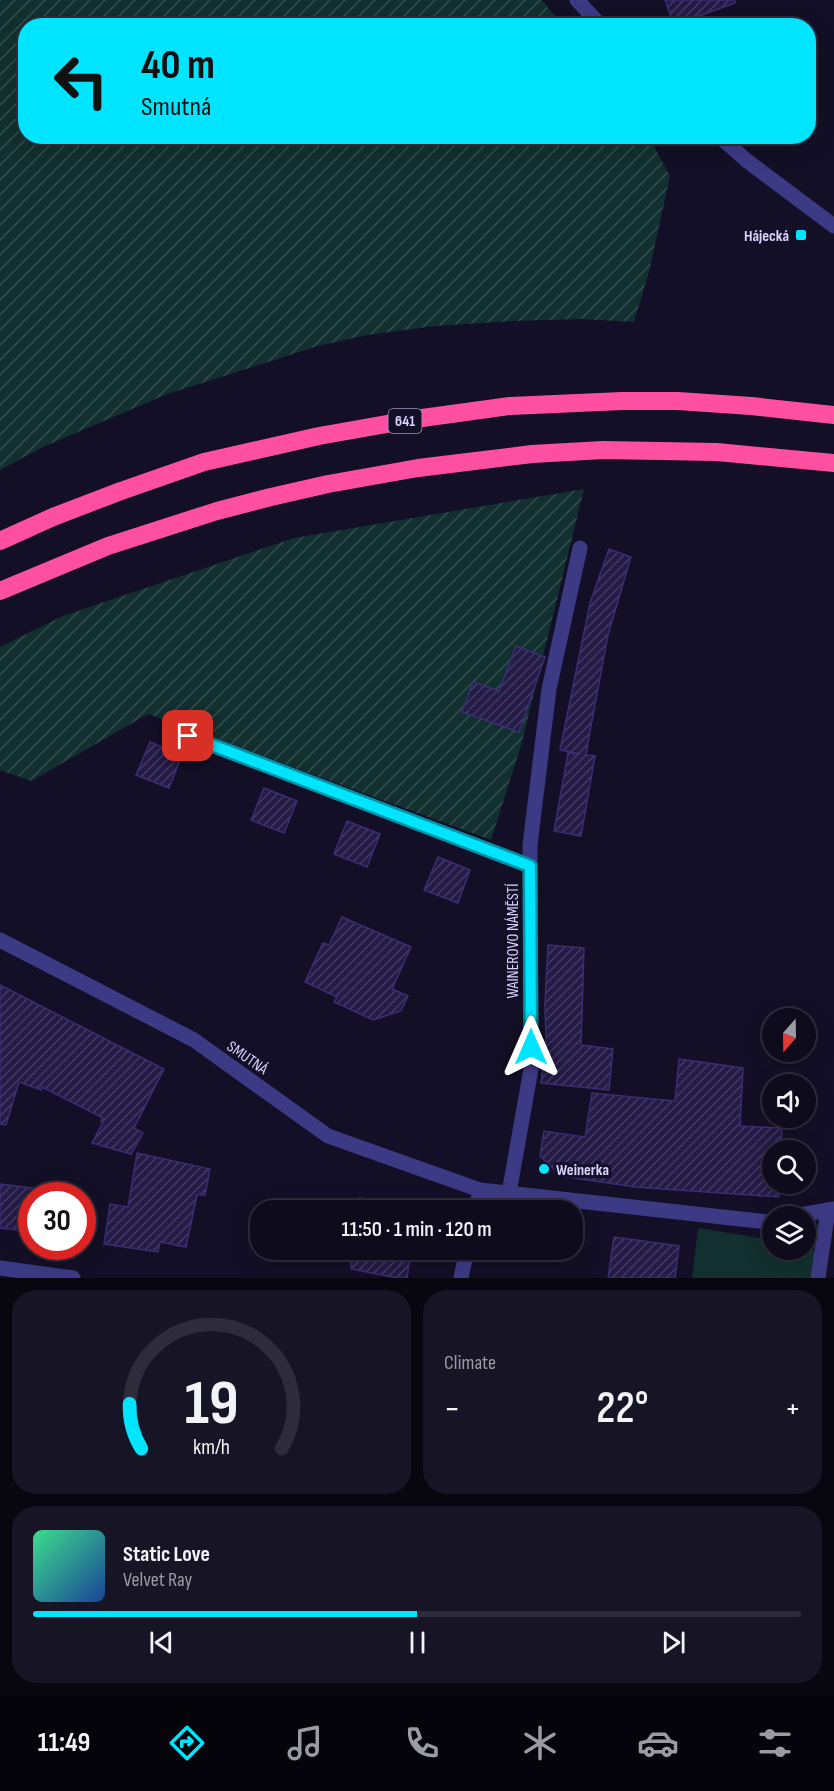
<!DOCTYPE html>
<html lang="en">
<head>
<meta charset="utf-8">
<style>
	body { margin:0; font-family:"Sofia Sans Condensed",sans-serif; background:#171425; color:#f1f3f6; height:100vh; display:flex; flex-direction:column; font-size:22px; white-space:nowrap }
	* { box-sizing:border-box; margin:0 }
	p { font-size:20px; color:#9b9ba3 }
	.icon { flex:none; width:33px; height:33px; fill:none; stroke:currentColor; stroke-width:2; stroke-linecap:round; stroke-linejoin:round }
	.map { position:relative; height:1278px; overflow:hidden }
	.side { display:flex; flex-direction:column; gap:12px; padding:12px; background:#08060f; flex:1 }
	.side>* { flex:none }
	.top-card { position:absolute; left:18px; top:18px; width:798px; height:126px; border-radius:24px; box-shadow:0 6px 24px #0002,0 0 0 2px #2e2b3b; background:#00e5ff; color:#111; overflow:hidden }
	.needle { width:39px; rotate:200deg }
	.fabs { position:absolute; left:762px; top:1008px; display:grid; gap:12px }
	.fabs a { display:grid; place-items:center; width:54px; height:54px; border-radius:50%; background:#0e0b1c; box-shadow:0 6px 24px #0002,0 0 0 2px #2e2b3b; font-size:30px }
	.speed { position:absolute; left:18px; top:1182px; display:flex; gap:12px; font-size:30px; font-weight:700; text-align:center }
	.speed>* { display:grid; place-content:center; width:78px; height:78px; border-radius:50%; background:#0e0b1c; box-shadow:0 6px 24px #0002,0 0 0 2px #2e2b3b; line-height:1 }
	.speed .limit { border:9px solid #d22; background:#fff; color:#111 }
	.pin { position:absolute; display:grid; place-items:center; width:51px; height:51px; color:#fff; margin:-26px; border-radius:12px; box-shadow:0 3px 9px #0006 }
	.me { position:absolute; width:66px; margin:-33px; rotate:0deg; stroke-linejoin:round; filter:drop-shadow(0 0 4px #0008) }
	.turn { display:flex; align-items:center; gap:21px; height:126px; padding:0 24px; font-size:27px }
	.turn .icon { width:78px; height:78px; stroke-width:2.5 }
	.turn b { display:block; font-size:42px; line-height:51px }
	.big { font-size:45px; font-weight:600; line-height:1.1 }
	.side .card { flex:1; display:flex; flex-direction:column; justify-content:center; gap:9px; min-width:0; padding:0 21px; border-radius:24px; background:#171425 }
	.side .dial { align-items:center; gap:0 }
	.dial svg { height:156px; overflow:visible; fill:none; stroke:#2e2b3b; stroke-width:7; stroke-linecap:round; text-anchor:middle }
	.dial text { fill:#f1f3f6; stroke:none }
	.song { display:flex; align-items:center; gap:18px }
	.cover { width:72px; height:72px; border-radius:9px; background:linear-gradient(135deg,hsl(150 70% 55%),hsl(220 70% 35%)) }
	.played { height:6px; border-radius:3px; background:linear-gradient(90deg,#00e5ff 50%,#2e2b3b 50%) }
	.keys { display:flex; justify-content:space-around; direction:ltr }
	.heat { display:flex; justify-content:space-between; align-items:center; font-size:33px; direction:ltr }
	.side .tiles { flex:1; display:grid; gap:12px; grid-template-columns:1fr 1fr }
	.card:last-child { grid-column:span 2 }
	.trip { position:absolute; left:250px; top:1200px; width:333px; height:60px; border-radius:24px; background:#0e0b1c; box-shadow:0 6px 24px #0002,0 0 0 2px #2e2b3b; font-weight:600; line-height:60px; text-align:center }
	.menu { display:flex; height:96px; justify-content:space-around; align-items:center; background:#06040b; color:#9b9ba3 }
	.menu .icon { width:42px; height:42px }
	.menu .selected { color:#00e5ff }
	.menu b { font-size:27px; color:#f1f3f6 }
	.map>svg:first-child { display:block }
	.grass { fill:#12302f }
	.garden { fill:url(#garden-furrows) }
	.building { fill:url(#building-hatch); stroke:#3b2d73; stroke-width:1.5 }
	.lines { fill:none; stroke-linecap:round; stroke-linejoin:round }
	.minor { stroke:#3d3a85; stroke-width:15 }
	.highway { stroke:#ff4fa3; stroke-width:18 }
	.route-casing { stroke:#0095a6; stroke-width:15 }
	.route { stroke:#00e5ff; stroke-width:10 }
	.poi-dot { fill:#00e5ff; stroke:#130f26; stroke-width:2 }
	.labels { text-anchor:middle; stroke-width:6; stroke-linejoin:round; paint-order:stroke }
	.shield { fill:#130f26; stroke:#9e99be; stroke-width:1.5 }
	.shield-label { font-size:15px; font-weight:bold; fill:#d9d4ff }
	.poi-label { font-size:16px; font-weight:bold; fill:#d9d4ff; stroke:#130f26; text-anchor:end }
	.street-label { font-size:16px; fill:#d9d4ff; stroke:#130f26 }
</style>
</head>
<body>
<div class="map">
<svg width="834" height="1278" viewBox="0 0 834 1278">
	<defs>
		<pattern id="garden-furrows" width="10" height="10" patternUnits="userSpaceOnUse" patternTransform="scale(1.5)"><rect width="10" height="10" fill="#12302f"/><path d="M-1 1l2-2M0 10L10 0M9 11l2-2" fill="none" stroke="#344d4e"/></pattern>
		<pattern id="building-hatch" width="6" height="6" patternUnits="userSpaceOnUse" patternTransform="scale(1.5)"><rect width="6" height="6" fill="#241b47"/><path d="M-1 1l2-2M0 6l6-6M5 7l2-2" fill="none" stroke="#433b63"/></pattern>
	</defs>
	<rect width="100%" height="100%" fill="#130f26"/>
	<path class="grass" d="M 698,1228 L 772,1240 L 772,1250 L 806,1250 L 806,1246 L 815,1251 L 811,1278 L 692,1278 Z"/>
	<g class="garden">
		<path d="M 0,0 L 542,0 L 562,25 L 26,26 L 26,136 L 649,137 L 670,176 L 649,272 L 634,322 L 582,319 L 514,321 L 435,326 L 368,335 L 318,346 L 165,395 L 43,447 L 0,470 Z"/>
		<path d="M 584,489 L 521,746 L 491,840 L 148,714 L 31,781 L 0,770 L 0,647 L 63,616 L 294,538 Z"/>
	</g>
	<g class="building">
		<path d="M 665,0 L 735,0 L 735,3 L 674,25 Z"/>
		<path d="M 609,549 L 631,557 L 608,635 L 591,726 L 586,755 L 595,756 L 581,836 L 554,831 L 568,753 L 580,754 L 560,750 L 590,603 Z"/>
		<path d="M 516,646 L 545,657 L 519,732 L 462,712 L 473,682 L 499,691 Z"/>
		<path d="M 150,742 L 182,755 L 169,788 L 136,775 Z"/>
		<path d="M 264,788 L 297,801 L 284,833 L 251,820 Z"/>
		<path d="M 347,821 L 380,834 L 367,867 L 334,854 Z"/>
		<path d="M 438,857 L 470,870 L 458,903 L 424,890 Z"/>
		<path d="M 342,917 L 411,947 L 392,989 L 408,996 L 401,1011 L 373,1020 L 334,1002 L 337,997 L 305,982 L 323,943 L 329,945 Z"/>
		<path d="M 548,945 L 584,948 L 581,1045 L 613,1049 L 609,1090 L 541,1083 L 546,1041 L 545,1004 Z"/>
		<path d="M 0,985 L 164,1069 L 134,1128 L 143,1133 L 131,1154 L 92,1143 L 103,1122 L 101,1121 L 103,1118 L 42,1087 L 41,1090 L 19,1082 L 6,1125 L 0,1124 Z"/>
		<path d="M 679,1059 L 743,1068 L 740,1126 L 782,1128 L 781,1150 L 772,1150 L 772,1184 L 779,1184 L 779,1197 L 635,1187 L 561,1176 L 540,1156 L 544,1131 L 585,1137 L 592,1093 L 675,1101 Z"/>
		<path d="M 137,1153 L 210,1169 L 205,1195 L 197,1195 L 186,1247 L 160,1242 L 158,1252 L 104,1244 L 110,1204 L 128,1207 Z"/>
		<path d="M 0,1184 L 32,1188 L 32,1232 L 0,1228 Z"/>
		<path d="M 360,1198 L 416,1209 L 416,1210 L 358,1210 Z"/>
		<path d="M 614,1237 L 679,1246 L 675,1278 L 608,1278 Z"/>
		<path d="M 352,1250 L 411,1250 L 407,1278 L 398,1278 L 351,1269 Z"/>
	</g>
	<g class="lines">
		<g class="minor">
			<path d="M 577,0 L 601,26"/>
			<path d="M 719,136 L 746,160 L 834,226"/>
			<path d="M 188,736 L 530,866"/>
			<path d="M 0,940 L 194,1040 L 328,1136 L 480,1190 L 767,1222 L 772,1221"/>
			<path d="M 509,1193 L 531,1069 L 530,845 L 549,689 L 580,548"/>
			<path d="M 476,1210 L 480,1190"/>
			<path d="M 794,1216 L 834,1209"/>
			<path d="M 0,1268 L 73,1278"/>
			<path d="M 461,1278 L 467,1250"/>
			<path d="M 818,1278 L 828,1210"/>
		</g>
		<g class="highway">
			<path d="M 0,541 L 53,517 L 121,491 L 204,462 L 319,436 L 415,419 L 510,406 L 622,401 L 678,401 L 751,406 L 834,415"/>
			<path d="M 0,591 L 108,546 L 217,511 L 271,497 L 328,484 L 418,468 L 532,454 L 603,450 L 717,452 L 834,463"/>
		</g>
	</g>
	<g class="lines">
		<g class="route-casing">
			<path id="route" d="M 188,736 L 530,866 L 531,1047"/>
		</g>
		<use href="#route" class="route"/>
	</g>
	<g class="poi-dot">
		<rect x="795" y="229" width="12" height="12" rx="3"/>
		<circle cx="544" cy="1169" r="6"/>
	</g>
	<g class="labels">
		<rect class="shield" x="388.5" y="409" width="33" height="24" rx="4.5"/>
		<g class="shield-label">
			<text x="405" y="426">641</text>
		</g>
		<g class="poi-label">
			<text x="789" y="241">Hájecká</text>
			<text x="556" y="1175" text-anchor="start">Weinerka</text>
		</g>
		<g class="street-label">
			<text transform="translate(512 941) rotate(-90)" y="6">WAINEROVO NÁMĚSTÍ</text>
			<text transform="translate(248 1057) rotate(35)" y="6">SMUTNÁ</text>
		</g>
	</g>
</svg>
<div class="fabs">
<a><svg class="needle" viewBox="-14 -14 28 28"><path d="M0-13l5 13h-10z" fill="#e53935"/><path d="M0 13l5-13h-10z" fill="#9b9ba3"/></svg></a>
<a><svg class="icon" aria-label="sound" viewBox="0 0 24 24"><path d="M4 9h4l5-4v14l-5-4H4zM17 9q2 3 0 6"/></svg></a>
<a><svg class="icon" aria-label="search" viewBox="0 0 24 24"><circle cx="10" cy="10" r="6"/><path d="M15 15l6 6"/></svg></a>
<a><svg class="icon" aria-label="layers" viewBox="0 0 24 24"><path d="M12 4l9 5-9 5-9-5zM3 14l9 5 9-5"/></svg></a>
</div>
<div class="speed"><div class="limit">30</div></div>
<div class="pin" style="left:188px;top:736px;background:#d93025"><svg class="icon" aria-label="arrive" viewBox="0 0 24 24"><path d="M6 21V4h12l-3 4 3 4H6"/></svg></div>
<svg class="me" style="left:531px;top:1047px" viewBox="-20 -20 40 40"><path d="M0-17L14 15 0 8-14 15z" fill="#00e5ff" stroke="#fff" stroke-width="4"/></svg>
<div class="trip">11:50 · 1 min · 120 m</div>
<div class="top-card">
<div class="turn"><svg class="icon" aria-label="left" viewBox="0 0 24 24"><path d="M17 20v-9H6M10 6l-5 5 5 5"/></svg><div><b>40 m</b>Smutná</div></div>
</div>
</div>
<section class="side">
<div class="tiles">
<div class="card dial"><svg viewBox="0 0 100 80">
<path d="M14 69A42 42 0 1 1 86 69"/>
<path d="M14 69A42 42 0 0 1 8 46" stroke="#00e5ff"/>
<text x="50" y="56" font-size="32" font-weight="700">19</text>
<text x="50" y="72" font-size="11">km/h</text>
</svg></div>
<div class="card"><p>Climate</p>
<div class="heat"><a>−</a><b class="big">22°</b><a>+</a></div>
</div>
<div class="card">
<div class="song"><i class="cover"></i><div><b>Static Love</b><p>Velvet Ray</p></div></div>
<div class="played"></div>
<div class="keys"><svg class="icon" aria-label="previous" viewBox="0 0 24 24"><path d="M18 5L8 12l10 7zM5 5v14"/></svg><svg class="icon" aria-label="pause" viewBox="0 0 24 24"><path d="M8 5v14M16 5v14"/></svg><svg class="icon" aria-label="next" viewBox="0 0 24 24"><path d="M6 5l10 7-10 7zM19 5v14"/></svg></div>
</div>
</div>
</section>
<nav class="menu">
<b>11:49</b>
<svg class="icon selected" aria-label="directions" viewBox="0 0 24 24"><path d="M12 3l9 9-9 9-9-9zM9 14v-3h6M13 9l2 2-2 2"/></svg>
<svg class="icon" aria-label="music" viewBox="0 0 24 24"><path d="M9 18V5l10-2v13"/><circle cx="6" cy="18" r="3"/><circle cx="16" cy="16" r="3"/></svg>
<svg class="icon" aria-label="phone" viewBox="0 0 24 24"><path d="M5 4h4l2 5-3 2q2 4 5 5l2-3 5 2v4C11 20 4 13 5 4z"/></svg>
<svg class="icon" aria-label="climate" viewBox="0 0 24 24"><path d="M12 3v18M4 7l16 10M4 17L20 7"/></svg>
<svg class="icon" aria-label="car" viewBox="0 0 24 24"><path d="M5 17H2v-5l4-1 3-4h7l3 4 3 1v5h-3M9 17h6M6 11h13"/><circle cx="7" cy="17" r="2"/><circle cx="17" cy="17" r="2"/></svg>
<svg class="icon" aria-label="filters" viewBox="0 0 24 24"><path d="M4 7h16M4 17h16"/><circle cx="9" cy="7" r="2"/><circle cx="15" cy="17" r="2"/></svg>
</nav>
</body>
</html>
